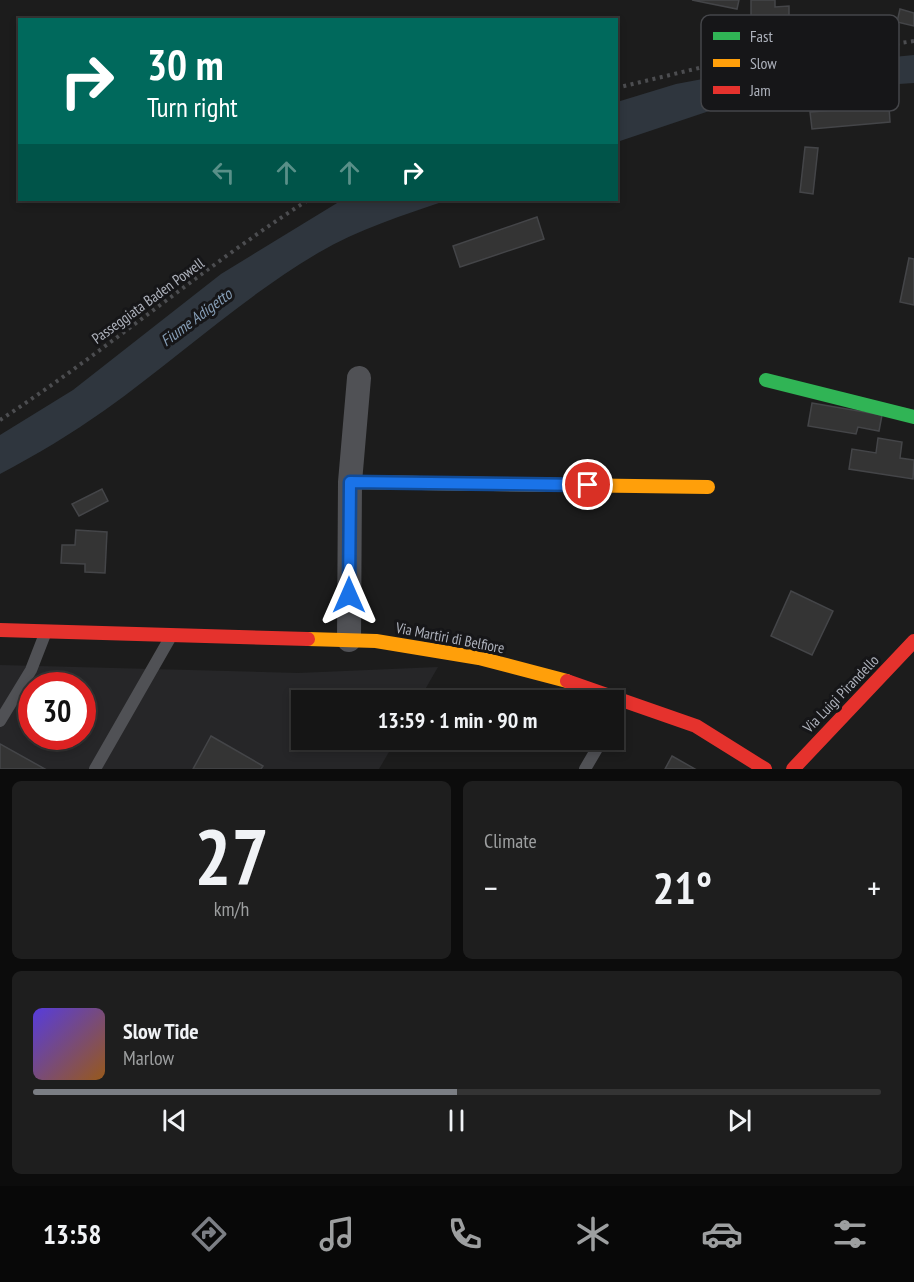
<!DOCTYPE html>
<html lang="en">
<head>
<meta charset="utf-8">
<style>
	body { margin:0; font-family:"PT Sans Narrow",sans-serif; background:#1e1e1e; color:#f1f3f6; height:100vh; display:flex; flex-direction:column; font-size:22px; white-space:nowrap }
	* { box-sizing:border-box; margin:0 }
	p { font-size:20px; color:#9d9fa0 }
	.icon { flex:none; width:33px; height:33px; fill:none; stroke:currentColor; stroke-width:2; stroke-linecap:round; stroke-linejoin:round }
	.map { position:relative; height:769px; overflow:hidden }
	.sheet { display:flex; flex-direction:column; gap:12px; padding:12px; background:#0c0c0c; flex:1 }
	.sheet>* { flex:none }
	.hud { position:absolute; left:18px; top:18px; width:600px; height:183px; border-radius:0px; box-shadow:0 3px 9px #0003,0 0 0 2px #343434; background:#00695c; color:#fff; overflow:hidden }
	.speed { position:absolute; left:18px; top:672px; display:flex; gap:12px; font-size:30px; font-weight:700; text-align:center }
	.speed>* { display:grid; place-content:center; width:78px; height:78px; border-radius:50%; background:#151515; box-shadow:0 3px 9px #0003,0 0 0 2px #343434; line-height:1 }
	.speed .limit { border:9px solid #d22; background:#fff; color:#111 }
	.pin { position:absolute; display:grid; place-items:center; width:51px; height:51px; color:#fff; margin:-26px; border:3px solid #fff; border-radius:50%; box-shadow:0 2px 6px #0007 }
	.me { position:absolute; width:66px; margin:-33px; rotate:0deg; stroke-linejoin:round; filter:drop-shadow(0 0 4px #0008) }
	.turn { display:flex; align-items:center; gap:21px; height:126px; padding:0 30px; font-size:27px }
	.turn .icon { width:78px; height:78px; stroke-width:2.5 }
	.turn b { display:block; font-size:42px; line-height:51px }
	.lanes { display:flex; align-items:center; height:57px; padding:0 30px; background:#0003; justify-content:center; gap:30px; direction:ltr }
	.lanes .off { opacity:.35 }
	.big { font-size:45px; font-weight:600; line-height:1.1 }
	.sheet .card { flex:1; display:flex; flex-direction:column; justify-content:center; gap:9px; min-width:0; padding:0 21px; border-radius:9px; background:#1e1e1e }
	.sheet .dial { align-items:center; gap:0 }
	.dial b { font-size:78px; line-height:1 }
	.song { display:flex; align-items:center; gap:18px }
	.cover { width:72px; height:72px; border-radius:9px; background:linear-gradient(135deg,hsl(250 70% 55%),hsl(30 70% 35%)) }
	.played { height:6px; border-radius:3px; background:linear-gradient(90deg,#7b7e84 50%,#343434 50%) }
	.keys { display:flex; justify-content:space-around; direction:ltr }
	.heat { display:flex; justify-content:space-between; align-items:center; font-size:33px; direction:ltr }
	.sheet .tiles { flex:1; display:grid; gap:12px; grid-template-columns:1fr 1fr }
	.card:last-child { grid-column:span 2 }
	.trip { position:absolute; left:291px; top:690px; width:333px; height:60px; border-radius:0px; background:#151515; box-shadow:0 3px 9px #0003,0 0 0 2px #343434; font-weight:600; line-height:60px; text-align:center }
	.dock { display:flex; height:96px; justify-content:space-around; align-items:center; background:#080808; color:#9d9fa0 }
	.dock .icon { width:42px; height:42px }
	.dock .selected { color:#7b7e84 }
	.dock b { font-size:27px; color:#f1f3f6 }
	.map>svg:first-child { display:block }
	.built { fill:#262628; fill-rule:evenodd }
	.water { fill:#2f363e }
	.building { fill:#343434; stroke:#444548; stroke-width:1.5 }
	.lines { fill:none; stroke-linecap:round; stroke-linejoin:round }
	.path { stroke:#4c4d50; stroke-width:4; stroke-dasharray:3 4.5; stroke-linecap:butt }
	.lane { stroke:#505155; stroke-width:12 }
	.street { stroke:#505155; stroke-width:24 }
	.fast { stroke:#30b455; stroke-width:14 }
	.slow { stroke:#ff9f0a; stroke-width:14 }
	.jam { stroke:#e5322d; stroke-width:14 }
	.route-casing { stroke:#114b97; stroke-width:15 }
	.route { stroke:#1a73e8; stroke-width:10 }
	.labels { text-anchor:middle; stroke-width:6; stroke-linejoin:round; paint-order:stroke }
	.street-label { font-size:15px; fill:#aeb2bc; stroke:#161618 }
	.water-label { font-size:16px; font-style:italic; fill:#869eb6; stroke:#161618 }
	.key { fill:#161618; stroke:#444549; stroke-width:1.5 }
	.key-label { font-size:16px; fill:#aeb2bc }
</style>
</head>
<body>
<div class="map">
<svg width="914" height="769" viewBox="0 0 914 769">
	<rect width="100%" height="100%" fill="#1c1c1c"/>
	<path class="built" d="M 0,665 L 298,673 L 438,667 L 419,700 L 302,700 L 302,740 L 396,740 L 379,769 L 0,769 ZM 32,686 L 82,686 L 82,736 L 32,736 Z"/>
	<g class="water">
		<path d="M 914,55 L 914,83 L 824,89 L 742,100 L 617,142 L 617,102 L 676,84 L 740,72 Z"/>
		<path d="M 342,200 L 448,200 C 404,215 358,229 318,253 C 242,298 176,359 105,410 C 71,434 36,455 0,474 L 0,435 L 73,390 L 221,274 Z"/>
	</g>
	<g class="building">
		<path d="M 692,0 L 739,0 L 737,9 Z"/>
		<path d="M 751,0 L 775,0 L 775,7 L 789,6 L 789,27 L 766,27 L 766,41 L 751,42 Z"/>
		<path d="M 900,9 L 914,13 L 914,26 L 897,22 Z"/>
		<path d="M 889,106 L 890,122 L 812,129 L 810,112 Z"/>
		<path d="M 805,147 L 818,148 L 813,194 L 800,192 Z"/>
		<path d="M 537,217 L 544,239 L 460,267 L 453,246 Z"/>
		<path d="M 909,258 L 914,259 L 914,305 L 900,302 Z"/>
		<path d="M 812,403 L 882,415 L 879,431 L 858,427 L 856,434 L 808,426 Z"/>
		<path d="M 878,438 L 902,442 L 900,458 L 914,460 L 913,479 L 849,469 L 852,449 L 876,453 Z"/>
		<path d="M 102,489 L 108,501 L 79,516 L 72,504 Z"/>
		<path d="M 76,530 L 107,532 L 105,573 L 85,572 L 85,564 L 61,563 L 62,545 L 75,545 Z"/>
		<path d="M 791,591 L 833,611 L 812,655 L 771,636 Z"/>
		<path d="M 211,736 L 263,766 L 261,769 L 193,769 Z"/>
		<path d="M 0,744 L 45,769 L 0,769 Z"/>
		<path d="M 672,756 L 695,769 L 665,769 Z"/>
	</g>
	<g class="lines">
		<g class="path">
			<path d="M 616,88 L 732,60 L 834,43 L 887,45 L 914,41"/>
			<path d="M 0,420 C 106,351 202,268 308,200"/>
		</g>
		<g class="lane">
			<path d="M 0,721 L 31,670 L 45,634"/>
			<path d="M 95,769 L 170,638"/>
			<path d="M 585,769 L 602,740"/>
		</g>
		<path class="street" d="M 349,640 L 350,482 L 359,378"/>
		<path class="fast" d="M 766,380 L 914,417"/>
		<g class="slow">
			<path d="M 350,482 L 708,487"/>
			<path d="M 308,639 L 376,641 L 479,658 L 567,681"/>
		</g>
		<g class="jam">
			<path d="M 0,630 L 308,639"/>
			<path d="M 567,681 L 696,726 L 765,769"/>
			<path d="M 793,769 L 914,641"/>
		</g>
	</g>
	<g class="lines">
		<g class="route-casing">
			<path id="route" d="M 349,595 L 350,482 L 588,485"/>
		</g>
		<use href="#route" class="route"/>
	</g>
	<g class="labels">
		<g class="street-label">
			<text transform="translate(148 301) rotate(-36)" y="5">Passeggiata Baden Powell</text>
			<text transform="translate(450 638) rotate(11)" y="5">Via Martiri di Belfiore</text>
			<text transform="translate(841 694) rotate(-46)" y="5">Via Luigi Pirandello</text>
		</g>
		<g class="water-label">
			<text transform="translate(196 317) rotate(-37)" y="6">Fiume Adigetto</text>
		</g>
	</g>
	<rect x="701" y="15" width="198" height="96" rx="9" class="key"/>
	<rect x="713" y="32" width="27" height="8" fill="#30b455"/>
	<rect x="713" y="59" width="27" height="8" fill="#ff9f0a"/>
	<rect x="713" y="86" width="27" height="8" fill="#e5322d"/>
	<g class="key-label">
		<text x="750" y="42">Fast</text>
		<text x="750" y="69">Slow</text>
		<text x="750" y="96">Jam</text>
	</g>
</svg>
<div class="speed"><div class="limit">30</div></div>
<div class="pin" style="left:588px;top:485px;background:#d93025"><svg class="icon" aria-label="arrive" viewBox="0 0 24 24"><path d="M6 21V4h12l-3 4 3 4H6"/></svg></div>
<svg class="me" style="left:349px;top:595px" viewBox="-20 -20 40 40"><path d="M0-17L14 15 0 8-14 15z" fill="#1a73e8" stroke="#fff" stroke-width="4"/></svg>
<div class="trip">13:59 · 1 min · 90 m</div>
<div class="hud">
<div class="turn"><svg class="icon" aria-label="right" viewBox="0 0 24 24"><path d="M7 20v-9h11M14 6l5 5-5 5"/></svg><div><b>30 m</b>Turn right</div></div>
<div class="lanes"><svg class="icon off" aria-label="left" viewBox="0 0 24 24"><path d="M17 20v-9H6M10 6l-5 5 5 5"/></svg><svg class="icon off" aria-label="ahead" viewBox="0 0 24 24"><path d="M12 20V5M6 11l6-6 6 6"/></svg><svg class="icon off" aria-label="ahead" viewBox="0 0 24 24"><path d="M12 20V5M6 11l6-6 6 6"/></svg><svg class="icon" aria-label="right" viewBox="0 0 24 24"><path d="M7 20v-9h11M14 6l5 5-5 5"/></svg></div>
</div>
</div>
<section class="sheet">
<div class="tiles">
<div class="card dial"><b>27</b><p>km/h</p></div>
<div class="card"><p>Climate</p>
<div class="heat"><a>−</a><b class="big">21°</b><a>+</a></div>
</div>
<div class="card">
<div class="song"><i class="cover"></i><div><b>Slow Tide</b><p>Marlow</p></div></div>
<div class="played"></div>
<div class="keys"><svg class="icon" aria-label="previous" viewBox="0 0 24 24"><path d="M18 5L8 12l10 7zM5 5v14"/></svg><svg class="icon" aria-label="pause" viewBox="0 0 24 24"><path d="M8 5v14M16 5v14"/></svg><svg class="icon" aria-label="next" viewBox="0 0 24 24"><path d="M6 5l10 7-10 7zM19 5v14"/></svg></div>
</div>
</div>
</section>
<nav class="dock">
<b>13:58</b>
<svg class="icon selected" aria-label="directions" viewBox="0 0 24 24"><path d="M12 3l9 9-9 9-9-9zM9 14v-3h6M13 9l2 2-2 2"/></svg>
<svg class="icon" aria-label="music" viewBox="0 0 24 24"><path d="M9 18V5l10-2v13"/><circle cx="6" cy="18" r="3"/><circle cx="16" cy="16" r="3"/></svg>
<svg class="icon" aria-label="phone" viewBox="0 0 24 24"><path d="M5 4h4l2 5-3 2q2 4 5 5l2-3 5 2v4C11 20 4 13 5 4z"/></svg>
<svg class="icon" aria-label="climate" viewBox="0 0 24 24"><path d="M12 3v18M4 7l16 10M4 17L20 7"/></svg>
<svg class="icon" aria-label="car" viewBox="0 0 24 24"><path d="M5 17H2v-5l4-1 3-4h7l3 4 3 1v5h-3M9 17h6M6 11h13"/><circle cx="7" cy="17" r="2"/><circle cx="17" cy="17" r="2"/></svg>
<svg class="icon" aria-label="filters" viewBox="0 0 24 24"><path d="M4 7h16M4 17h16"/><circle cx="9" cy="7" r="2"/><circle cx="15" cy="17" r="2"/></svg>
</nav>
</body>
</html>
